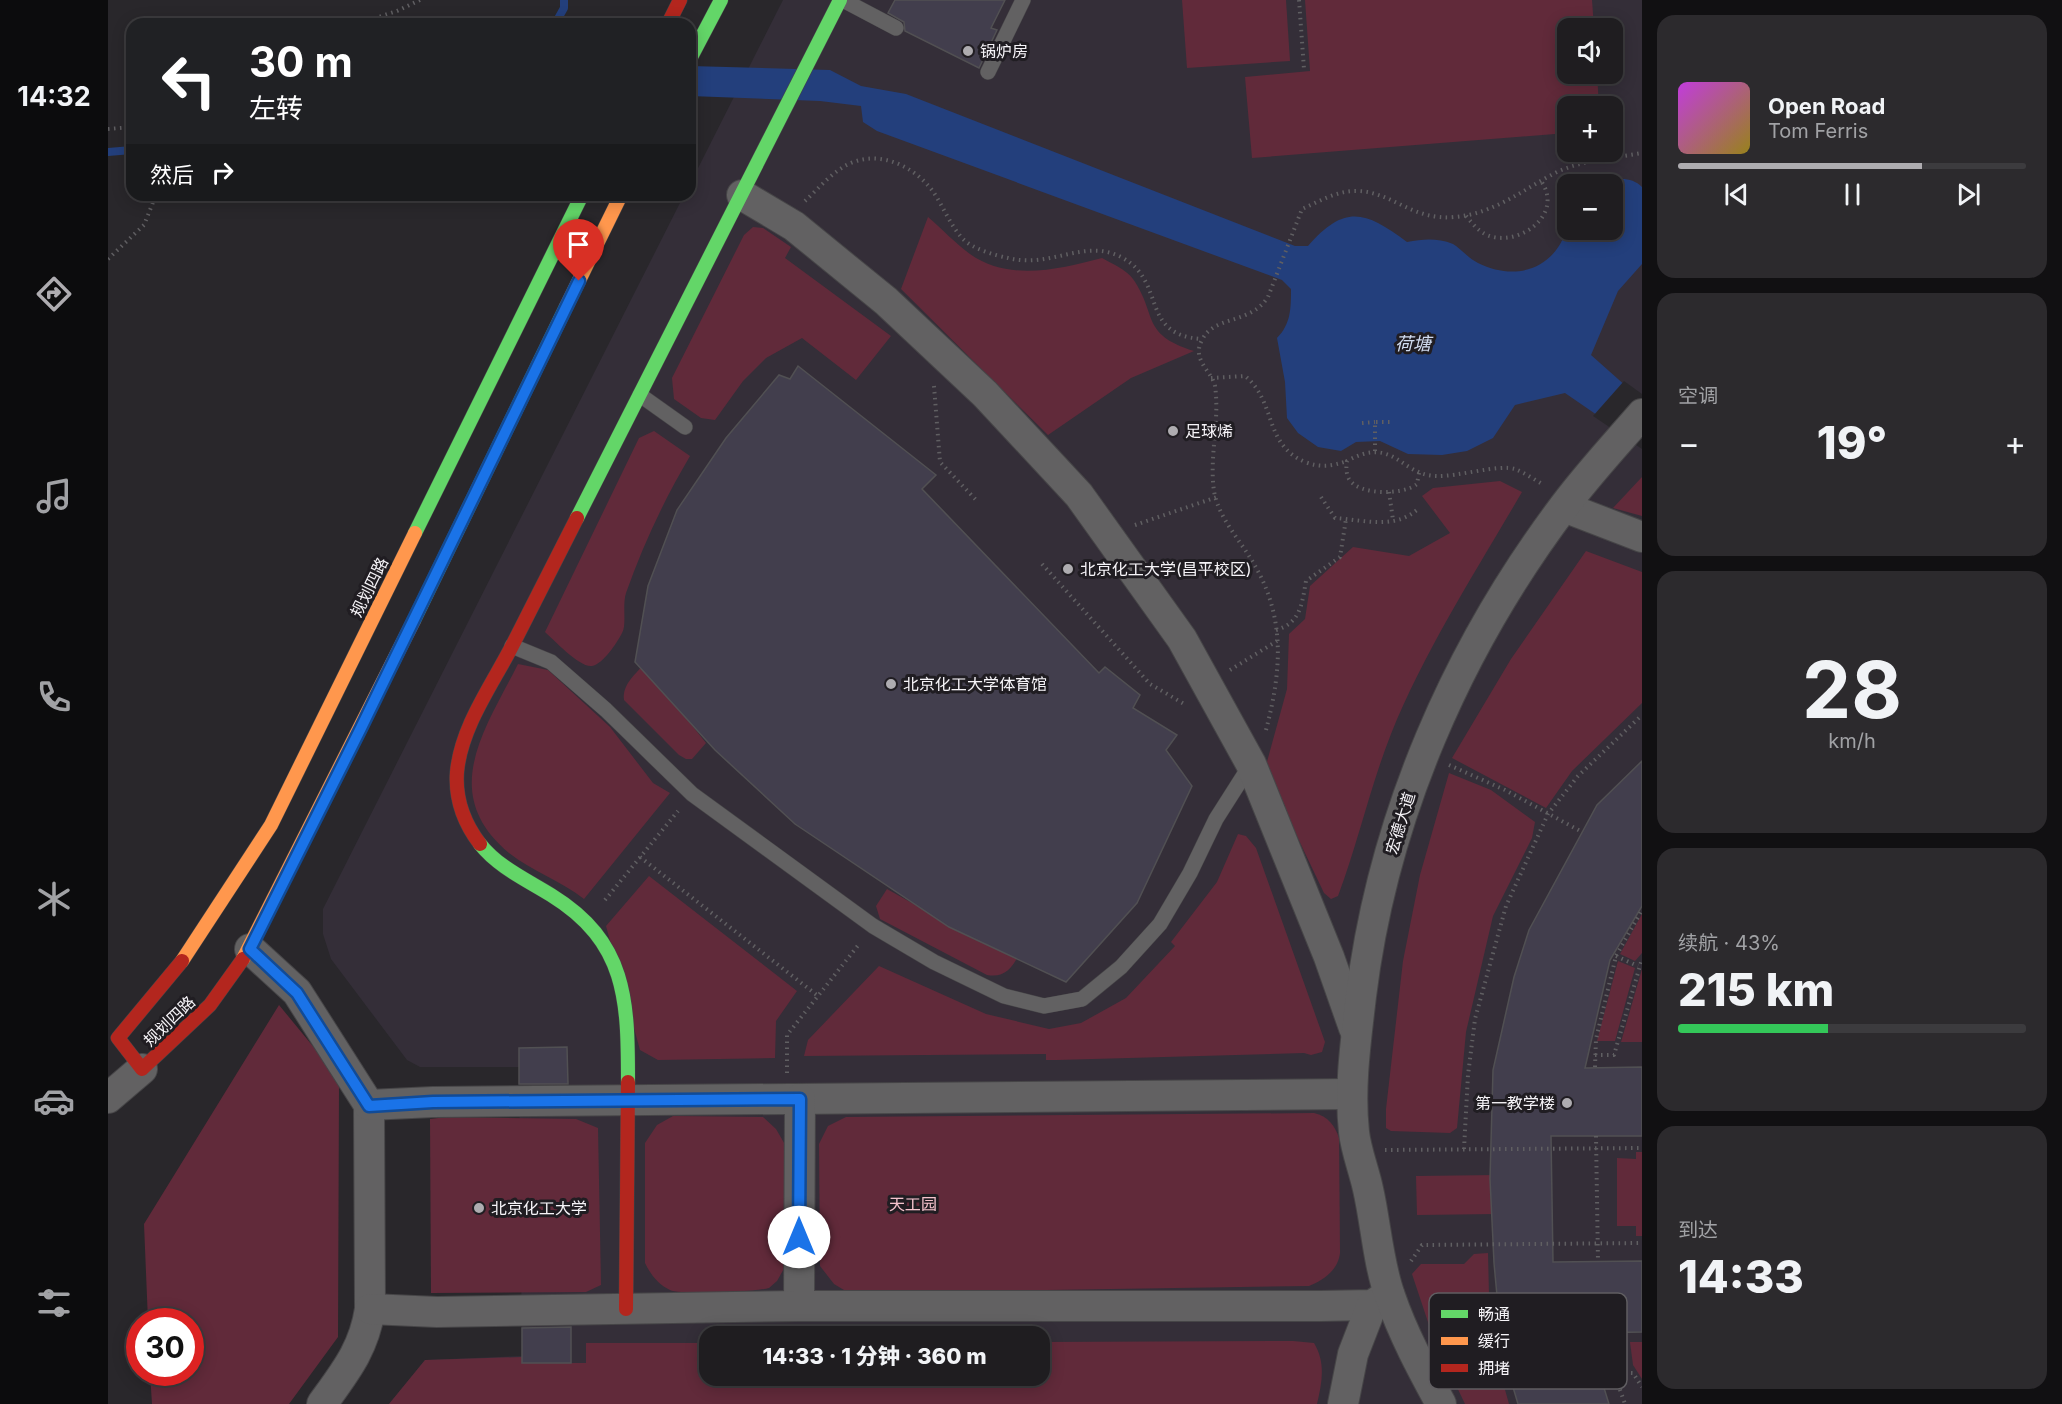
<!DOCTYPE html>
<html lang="zh">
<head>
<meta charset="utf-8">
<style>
	body { margin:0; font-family:Inter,"Noto Sans SC",sans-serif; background:#2c2a2d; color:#f1f3f6; height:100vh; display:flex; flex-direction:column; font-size:22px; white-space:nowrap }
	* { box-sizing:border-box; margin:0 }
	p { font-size:20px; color:#a1a2a5 }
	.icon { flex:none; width:33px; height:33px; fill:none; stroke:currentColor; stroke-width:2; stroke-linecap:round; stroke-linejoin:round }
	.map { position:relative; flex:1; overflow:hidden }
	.sheet { display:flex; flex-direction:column; gap:15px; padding:15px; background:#111012; width:420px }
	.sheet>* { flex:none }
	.guide { position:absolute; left:18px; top:18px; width:570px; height:183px; border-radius:18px; box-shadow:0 3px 15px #0003,0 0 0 2px #3c3b3e; background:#202124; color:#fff; overflow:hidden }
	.controls { position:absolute; left:1449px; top:18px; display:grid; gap:12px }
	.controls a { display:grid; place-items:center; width:66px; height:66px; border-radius:12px; background:#1f1d20; box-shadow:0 3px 15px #0003,0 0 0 2px #3c3b3e; font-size:30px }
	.speed { position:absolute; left:18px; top:1308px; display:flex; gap:12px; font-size:30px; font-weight:700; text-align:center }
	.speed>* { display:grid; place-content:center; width:78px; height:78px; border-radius:50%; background:#1f1d20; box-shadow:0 3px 15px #0003,0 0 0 2px #3c3b3e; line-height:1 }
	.speed .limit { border:9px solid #d22; background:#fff; color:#111 }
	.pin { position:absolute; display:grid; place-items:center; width:51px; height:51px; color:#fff; margin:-62px -26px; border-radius:50% 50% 50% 0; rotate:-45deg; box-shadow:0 0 6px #0007 }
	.pin .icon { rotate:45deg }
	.me { position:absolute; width:66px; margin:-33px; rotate:0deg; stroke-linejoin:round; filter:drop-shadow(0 0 4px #0008) }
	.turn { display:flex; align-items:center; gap:21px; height:126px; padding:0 24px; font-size:27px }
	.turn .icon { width:78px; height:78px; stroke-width:2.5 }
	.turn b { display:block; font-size:42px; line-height:51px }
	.then { display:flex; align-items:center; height:57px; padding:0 24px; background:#0003; gap:12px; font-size:22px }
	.big { font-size:45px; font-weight:800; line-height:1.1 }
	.sheet .widget { flex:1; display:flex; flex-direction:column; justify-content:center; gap:9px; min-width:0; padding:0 21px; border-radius:18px; background:#2c2a2d }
	.sheet .dial { align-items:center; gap:0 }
	.dial b { font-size:78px; line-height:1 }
	.song { display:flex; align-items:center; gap:18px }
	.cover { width:72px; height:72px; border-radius:9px; background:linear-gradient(135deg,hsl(290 70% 55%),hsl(50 70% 35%)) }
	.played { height:6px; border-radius:3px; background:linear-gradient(90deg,#aeacb0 70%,#3c3b3e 70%) }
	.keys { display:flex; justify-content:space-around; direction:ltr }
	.heat { display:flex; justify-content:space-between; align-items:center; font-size:33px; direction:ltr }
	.charge { height:9px; border-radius:4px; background:linear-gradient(90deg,#34c759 43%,#3c3b3e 0) }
	.trip { position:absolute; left:591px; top:1326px; width:351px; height:60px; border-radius:18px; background:#1f1d20; box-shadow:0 3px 15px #0003,0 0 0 2px #3c3b3e; font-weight:800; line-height:60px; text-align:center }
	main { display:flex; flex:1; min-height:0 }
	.tabs { display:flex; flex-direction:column; width:108px; justify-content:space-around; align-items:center; background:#0c0c0d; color:#a1a2a5 }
	.tabs .icon { width:42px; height:42px }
	.tabs .active { color:#aeacb0 }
	.tabs b { font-size:27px; color:#f1f3f6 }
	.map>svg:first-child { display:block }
	.built { fill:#342e38; fill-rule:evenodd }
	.green { fill:#612a3a }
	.water { fill:#233f7c }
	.pier { fill:#29272b }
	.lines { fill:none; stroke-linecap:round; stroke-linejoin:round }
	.stream { stroke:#233f7c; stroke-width:8 }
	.building { fill:#423e4d; stroke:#515053; stroke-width:1.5 }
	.lane-casing { stroke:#464547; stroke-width:16 }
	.street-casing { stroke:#464547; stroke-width:32 }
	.fast-casing { stroke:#464547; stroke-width:15 }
	.slow-casing { stroke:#464547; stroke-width:15 }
	.jam-casing { stroke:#464547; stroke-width:15 }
	.path { stroke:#605f62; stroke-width:4; stroke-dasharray:1.5 4.5; stroke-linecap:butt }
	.lane { stroke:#626162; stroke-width:15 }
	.street { stroke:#626162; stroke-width:30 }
	.fast { stroke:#63d668; stroke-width:14 }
	.slow { stroke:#ff974d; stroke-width:14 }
	.jam { stroke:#b3261e; stroke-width:14 }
	.route-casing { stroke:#114b97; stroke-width:15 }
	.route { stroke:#1a73e8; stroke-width:10 }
	.poi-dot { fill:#aeacb0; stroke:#201d22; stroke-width:2 }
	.labels { text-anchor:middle; stroke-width:6; stroke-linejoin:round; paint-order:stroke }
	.poi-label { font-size:16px; fill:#f6f4f8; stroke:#201d22; text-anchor:start }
	.street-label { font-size:16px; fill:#f6f4f8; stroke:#201d22 }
	.park-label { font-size:16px; fill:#f5c3cd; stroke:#201d22 }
	.water-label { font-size:18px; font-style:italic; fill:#d1dcf0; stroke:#201d22 }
	.key { fill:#201d22; stroke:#605e62; stroke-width:1.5 }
	.key-label { font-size:16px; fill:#f6f4f8 }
</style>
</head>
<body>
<main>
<nav class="tabs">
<b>14:32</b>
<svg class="icon active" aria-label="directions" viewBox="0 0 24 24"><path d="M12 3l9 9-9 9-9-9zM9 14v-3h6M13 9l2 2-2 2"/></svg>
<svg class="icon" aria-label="music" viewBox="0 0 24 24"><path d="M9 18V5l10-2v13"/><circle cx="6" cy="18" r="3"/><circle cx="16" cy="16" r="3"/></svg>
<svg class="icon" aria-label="phone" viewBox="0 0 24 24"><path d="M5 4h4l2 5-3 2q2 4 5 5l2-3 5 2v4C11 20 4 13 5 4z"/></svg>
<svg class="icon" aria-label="climate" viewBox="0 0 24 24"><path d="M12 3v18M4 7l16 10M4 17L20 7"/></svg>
<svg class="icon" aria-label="car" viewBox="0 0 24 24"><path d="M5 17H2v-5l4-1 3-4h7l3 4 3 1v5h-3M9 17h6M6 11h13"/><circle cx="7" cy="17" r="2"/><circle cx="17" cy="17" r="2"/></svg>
<svg class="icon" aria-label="filters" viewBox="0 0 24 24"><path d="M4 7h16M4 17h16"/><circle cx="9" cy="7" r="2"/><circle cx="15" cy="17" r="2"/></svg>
</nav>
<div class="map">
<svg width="1534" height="1404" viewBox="0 0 1534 1404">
	<rect width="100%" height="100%" fill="#29272b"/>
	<path class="built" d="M 675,0 L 1534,0 L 1534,1404 L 281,1404 L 317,1360 L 414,1356 L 411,1067 L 312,1067 L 299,1060 L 223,959 L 215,934 L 215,909 L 576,195 L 582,195 L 582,184 ZM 1460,28 L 1504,28 L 1504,74 L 1460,74 ZM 1460,106 L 1504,106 L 1504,152 L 1460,152 ZM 1460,184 L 1504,184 L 1504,230 L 1460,230 ZM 602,1336 L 932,1336 L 932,1376 L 602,1376 Z"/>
	<g class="green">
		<path d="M 1074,0 L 1178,0 L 1182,61 L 1079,68 Z"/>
		<path d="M 1197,0 L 1484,0 L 1486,28 L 1460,28 L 1460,74 L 1489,74 L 1491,106 L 1460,106 L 1459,133 L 1144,158 L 1137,77 L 1202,71 Z"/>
		<path d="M 820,217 C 834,229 847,243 862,254 C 901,282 952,269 994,258 C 1003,263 1019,270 1025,279 C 1050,315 1032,334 1086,351 L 1023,378 L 940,435 L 793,289 Z"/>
		<path d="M 645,227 L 655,228 L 683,247 L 677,258 L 783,336 L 748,380 L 694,338 L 658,358 L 635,381 L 607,420 L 593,418 L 566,399 L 564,378 L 636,235 Z"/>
		<path d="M 546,431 L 582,456 C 556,500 535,545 518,593 C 514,606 519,625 514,633 C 509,643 495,664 484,666 C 472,668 446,640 437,632 L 531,438 Z"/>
		<path d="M 1534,477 L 1534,516 L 1505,508 Z"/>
		<path d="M 1392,481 L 1414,492 C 1368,571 1317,650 1283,734 C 1262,787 1250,843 1230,896 L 1223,899 L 1216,893 L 1157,769 L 1179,689 L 1181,634 L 1197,619 L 1202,586 L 1245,547 L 1301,556 L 1342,533 L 1314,496 L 1325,488 Z"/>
		<path d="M 1478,551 L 1534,572 L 1534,703 L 1464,771 L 1438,808 L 1344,758 L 1403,659 Z"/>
		<path d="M 538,662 L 543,674 L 598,743 L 584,759 L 578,759 L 571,755 L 516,700 C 514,684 528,674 538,662 Z"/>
		<path d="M 410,664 L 440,670 L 502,727 L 545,783 L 562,793 L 476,899 C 453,881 424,871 401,853 C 329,793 378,728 410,664 Z"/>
		<path d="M 1341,773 L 1383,790 L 1427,822 L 1424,838 L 1385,916 L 1358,1032 L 1349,1128 L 1342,1133 L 1283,1131 L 1278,1128 L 1278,1109 L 1295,961 L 1312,875 Z"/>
		<path d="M 1130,834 L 1138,836 L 1148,848 L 1217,1042 L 1214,1052 L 1203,1055 L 1196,1053 L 949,1060 L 938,1060 L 938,1054 L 696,1056 L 700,1040 L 771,966 L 878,1014 L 941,1029 L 973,1023 L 1018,998 L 1067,946 L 1063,942 L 1109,882 Z"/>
		<path d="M 541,876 L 689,991 L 668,1021 L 667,1058 L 550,1060 L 532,1050 L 498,926 Z"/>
		<path d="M 779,889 L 843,925 L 911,955 C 903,969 896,978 879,975 L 772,919 L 768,906 Z"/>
		<path d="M 1534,914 L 1534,953 L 1527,961 L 1512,954 Z"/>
		<path d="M 1510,961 L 1527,968 L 1507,1041 L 1489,1041 Z"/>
		<path d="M 1534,969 L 1534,1042 L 1513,1042 Z"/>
		<path d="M 171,1005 L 222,1067 L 231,1087 L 230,1337 L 181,1404 L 44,1404 L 42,1373 L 82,1372 L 82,1322 L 40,1321 L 36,1224 Z"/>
		<path d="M 1206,1113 C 1220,1116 1227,1126 1231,1138 L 1232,1253 C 1230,1270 1216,1280 1201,1286 L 751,1293 L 736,1290 L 726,1284 L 712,1266 L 711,1144 L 720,1126 L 738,1117 Z"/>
		<path d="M 565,1116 L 655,1117 L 668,1129 L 679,1148 L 678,1265 L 669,1281 L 661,1288 C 649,1292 572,1295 562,1290 C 551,1285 542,1274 537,1263 L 537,1143 L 549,1125 Z"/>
		<path d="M 338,1117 L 468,1119 L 490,1128 L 493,1285 L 478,1292 L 323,1293 L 322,1119 Z"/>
		<path d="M 1528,1152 L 1534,1152 L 1534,1236 L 1528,1236 L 1528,1226 L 1509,1226 L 1509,1158 L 1528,1159 Z"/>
		<path d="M 1389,1175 L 1389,1214 L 1309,1215 L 1308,1176 Z"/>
		<path d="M 1380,1253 L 1382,1336 L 1401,1404 L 1357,1404 L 1325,1337 L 1304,1274 L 1313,1264 L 1356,1264 L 1366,1254 Z"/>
		<path d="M 1185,1341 L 1206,1343 C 1218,1363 1214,1382 1209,1404 L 281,1404 L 317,1360 L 414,1357 L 415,1363 L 478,1363 L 478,1343 L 601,1343 L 602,1376 L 932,1376 L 932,1342 Z"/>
		<path d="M 1522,1342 L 1534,1342 L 1534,1379 L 1525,1365 Z"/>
	</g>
	<path class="water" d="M 582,66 L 722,70 L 753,86 L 798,94 L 1187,246 L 1200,246 C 1237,204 1257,211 1299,242 C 1316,239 1329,238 1345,244 C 1352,248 1360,258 1370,263 C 1408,282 1447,269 1459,228 L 1504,230 L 1504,184 L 1494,184 C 1506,178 1523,176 1534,187 L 1534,264 L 1510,291 L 1483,355 L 1519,387 L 1534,446 L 1457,393 L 1407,405 L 1385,438 L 1359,451 L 1334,455 L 1300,454 L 1272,441 L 1248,442 L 1233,451 L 1210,447 L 1190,433 L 1179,418 L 1177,382 L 1169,338 C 1183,324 1183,308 1183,289 L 1174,280 L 769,131 L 755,122 L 753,106 L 712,101 L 582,96 Z"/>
	<path class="pier" d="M 1516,381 L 1534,394 L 1534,449 L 1485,416 Z"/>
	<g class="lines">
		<g class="stream">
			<path d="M 447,24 L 456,8 L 456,0"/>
			<path d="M 0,152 L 24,150"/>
		</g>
	</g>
	<g class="building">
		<path d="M 787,0 L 897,0 L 883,28 L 889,30 L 871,68 L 797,31 L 796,22 L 780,13 Z"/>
		<path d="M 690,366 L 828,475 L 814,489 L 991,673 L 997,667 L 1032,695 L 1025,708 L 1069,735 L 1058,750 L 1084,786 L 1029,903 L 958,982 L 841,927 L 687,824 L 607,750 L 527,662 L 540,586 L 569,510 L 618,438 L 671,375 L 682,379 Z"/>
		<path d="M 1534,761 L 1534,906 L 1502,960 L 1477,1068 L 1534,1067 L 1534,1136 L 1443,1136 L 1445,1262 L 1534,1261 L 1534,1332 L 1479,1333 L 1501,1404 L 1410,1404 L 1394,1350 L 1386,1263 L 1382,1179 L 1385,1070 L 1406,977 L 1421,930 L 1489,805 Z"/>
		<path d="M 459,1047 L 460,1084 L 411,1084 L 411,1048 Z"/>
		<path d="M 463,1327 L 463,1363 L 414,1363 L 414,1328 Z"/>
	</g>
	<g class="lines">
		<g class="lane-casing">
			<g id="lane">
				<path d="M 735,0 L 788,28"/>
				<path d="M 880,72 L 915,0"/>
				<path d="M 532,395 L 577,427"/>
				<path d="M 404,646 L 443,662 L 498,710 L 584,794 L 765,926 L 826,962 L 896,996 L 936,1006 L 974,999 L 1013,967 L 1052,924 L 1082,873 L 1108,819 L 1143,764"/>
			</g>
		</g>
		<g class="street-casing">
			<g id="street">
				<path d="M 634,195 L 686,226 L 778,301 L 877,394 L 971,495 L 1074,639 L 1143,764 L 1221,957 L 1246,1028"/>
				<path d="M 1456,507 L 1534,537"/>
				<path d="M 142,949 L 189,992 L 261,1105 L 262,1309 C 256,1349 237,1372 214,1404"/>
				<path d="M 0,1098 L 34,1069"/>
				<path d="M 261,1105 L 325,1102 L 1244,1094"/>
				<path d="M 691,1306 L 692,1099"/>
				<path d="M 262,1309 L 329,1312 L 691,1306 L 1212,1306 L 1264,1305 L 1281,1294"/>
				<path d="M 1235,1404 L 1245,1354 L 1264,1305"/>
				<path d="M 1333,1404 C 1314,1369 1295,1334 1282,1296 C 1270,1263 1268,1224 1260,1189 C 1256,1170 1248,1151 1246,1132 C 1241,1087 1248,1040 1253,996 C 1275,818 1349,648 1457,505 C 1481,473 1508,444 1534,414"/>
			</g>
		</g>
		<g class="fast-casing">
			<g id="fast">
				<path d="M 582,59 L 613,0"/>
				<path d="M 469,518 L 732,0"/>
				<path d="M 307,533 L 474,195"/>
				<path d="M 306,620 L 458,307"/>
				<path d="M 372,844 C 390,867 419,880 443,895 C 519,942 520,1000 520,1082"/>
			</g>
		</g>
		<g class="slow-casing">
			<g id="slow">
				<path d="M 458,307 L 513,195"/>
				<path d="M 135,959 L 306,620"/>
				<path d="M 74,961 L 163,825 L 307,533"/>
			</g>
		</g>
		<g class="jam-casing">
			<g id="jam">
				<path d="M 560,24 L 572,0"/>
				<path d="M 372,844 C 356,823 347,799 349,772 C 353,727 384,685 404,646 C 426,603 447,561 469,518"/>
				<path d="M 74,961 L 10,1038 L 34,1069 L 102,1005 L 135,959"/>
				<path d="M 518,1309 L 520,1082"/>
			</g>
		</g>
		<g class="path">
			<path d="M 1191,0 L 1196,69"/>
			<path d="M 105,24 L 131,18 L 159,24"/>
			<path d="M 249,24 L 289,11 L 312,0"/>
			<path d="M 0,129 L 24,127"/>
			<path d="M 697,201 C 711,188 726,170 743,163 C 773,150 808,167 826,193 C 836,208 842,225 855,239 C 865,249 886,255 900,258 C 944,269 977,237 1015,258 C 1059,283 1031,335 1094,339"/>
			<path d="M 1358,216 C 1364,223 1370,231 1379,235 C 1410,248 1457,215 1433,181"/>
			<path d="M 0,259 L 36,225 L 48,195"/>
			<path d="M 1103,378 L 1137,376 C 1169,402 1155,444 1197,462 C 1213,468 1224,466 1239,461"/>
			<path d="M 826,386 L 832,462 L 870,502"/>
			<path d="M 1254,423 L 1267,422"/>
			<path d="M 1267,451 L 1267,422 L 1282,422"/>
			<path d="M 1311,473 L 1309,484 C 1296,495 1251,496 1241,479 C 1238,473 1238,468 1239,461 C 1286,435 1292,475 1328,476 C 1349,477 1391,464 1407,469 C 1417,473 1427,480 1436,485"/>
			<path d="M 1281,492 L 1285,520"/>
			<path d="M 1213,497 L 1227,518 C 1257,520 1286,530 1310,509"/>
			<path d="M 1027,525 L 1109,497"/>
			<path d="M 934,564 L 1042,684 L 1078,705"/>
			<path d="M 1168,630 C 1193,623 1194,603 1198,581 L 1232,557 L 1238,519"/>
			<path d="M 1122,670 L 1169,641"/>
			<path d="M 1158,730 C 1174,669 1178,615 1143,559 C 1130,538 1110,516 1106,491 C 1101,457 1112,420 1107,386 C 1104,371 1083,360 1094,340 C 1106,315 1142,325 1160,297 L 1194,209 C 1212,201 1230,190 1250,191 C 1284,192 1305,221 1346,217 C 1386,214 1414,190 1449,172 C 1475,160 1506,158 1534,153"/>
			<path d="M 1341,765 L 1397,790 L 1474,832"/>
			<path d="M 532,857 L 710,996"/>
			<path d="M 497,900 L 570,811"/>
			<path d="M 1508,956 L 1530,966"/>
			<path d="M 1487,1055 L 1506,1055 L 1534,959"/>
			<path d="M 1487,1067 L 1488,1039 L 1508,956 L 1534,910"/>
			<path d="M 679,1073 L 679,1035 L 752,943"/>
			<path d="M 1488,1136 L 1490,1262"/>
			<path d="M 1356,1149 L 1360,1075 L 1367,1019 L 1398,906 L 1440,814 L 1470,776 L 1534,715"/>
			<path d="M 1277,1150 L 1534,1148"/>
			<path d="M 1303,1261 L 1314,1245 L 1534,1243"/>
			<path d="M 1492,1333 L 1517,1404"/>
			<path d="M 1505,1372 L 1525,1373 L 1534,1387"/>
		</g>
		<use href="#lane" class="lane"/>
		<use href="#street" class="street"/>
		<use href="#fast" class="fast"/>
		<use href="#slow" class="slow"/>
		<use href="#jam" class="jam"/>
	</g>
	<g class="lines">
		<g class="route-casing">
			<path id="route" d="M 471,281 L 253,728 L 142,949 L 189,993 L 261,1106 L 325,1102 L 692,1099 L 691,1237"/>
		</g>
		<use href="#route" class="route"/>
	</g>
	<g class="poi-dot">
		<circle cx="860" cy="51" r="6"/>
		<circle cx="1065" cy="431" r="6"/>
		<circle cx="960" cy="569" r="6"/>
		<circle cx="783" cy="684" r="6"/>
		<circle cx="1459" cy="1103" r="6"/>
		<circle cx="371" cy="1208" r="6"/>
	</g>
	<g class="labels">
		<g class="poi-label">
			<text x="872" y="57">锅炉房</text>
			<text x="1077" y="437">足球烯</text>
			<text x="972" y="575">北京化工大学(昌平校区)</text>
			<text x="795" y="690">北京化工大学体育馆</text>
			<text x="1447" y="1109" text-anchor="end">第一教学楼</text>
			<text x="383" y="1214">北京化工大学</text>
		</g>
		<g class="street-label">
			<text transform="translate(261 587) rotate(-64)" y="6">规划四路</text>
			<text transform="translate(1292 823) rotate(-73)" y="6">宏德大道</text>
			<text transform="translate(61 1021) rotate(-44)" y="6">规划四路</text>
		</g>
		<g class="park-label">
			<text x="805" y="1210">天工园</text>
		</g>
		<g class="water-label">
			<text x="1305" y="350">荷塘</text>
		</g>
	</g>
	<rect x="1321" y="1293" width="198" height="96" rx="9" class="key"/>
	<rect x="1333" y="1310" width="27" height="8" fill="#63d668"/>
	<rect x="1333" y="1337" width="27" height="8" fill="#ff974d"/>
	<rect x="1333" y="1364" width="27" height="8" fill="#b3261e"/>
	<g class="key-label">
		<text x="1370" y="1320">畅通</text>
		<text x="1370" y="1347">缓行</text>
		<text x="1370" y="1374">拥堵</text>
	</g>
</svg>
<div class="controls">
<a><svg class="icon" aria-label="sound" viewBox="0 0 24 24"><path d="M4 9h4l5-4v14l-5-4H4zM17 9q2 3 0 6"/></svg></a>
<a>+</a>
<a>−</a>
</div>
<div class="speed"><div class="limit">30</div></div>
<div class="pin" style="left:471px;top:281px;background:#d93025"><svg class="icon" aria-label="arrive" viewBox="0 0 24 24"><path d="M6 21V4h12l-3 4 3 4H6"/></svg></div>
<svg class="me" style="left:691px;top:1237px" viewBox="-20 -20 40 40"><circle r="19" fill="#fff"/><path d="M0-13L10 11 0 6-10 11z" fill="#1a73e8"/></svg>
<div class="trip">14:33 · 1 分钟 · 360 m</div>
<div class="guide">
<div class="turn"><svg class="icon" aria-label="left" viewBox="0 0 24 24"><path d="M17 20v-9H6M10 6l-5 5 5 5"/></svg><div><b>30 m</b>左转</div></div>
<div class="then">然后<svg class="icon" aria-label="right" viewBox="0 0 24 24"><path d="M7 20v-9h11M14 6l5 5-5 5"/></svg></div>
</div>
</div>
<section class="sheet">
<div class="widget">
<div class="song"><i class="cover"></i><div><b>Open Road</b><p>Tom Ferris</p></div></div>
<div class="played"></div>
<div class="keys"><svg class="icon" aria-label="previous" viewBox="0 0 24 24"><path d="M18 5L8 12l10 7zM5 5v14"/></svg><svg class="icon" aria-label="pause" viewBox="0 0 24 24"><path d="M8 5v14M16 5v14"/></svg><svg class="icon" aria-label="next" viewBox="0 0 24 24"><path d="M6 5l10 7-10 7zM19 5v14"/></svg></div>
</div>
<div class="widget"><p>空调</p>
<div class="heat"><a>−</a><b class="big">19°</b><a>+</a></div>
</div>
<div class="widget dial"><b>28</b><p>km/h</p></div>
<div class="widget"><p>续航 · 43%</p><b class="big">215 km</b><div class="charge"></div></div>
<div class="widget"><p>到达</p><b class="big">14:33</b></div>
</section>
</main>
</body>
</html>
